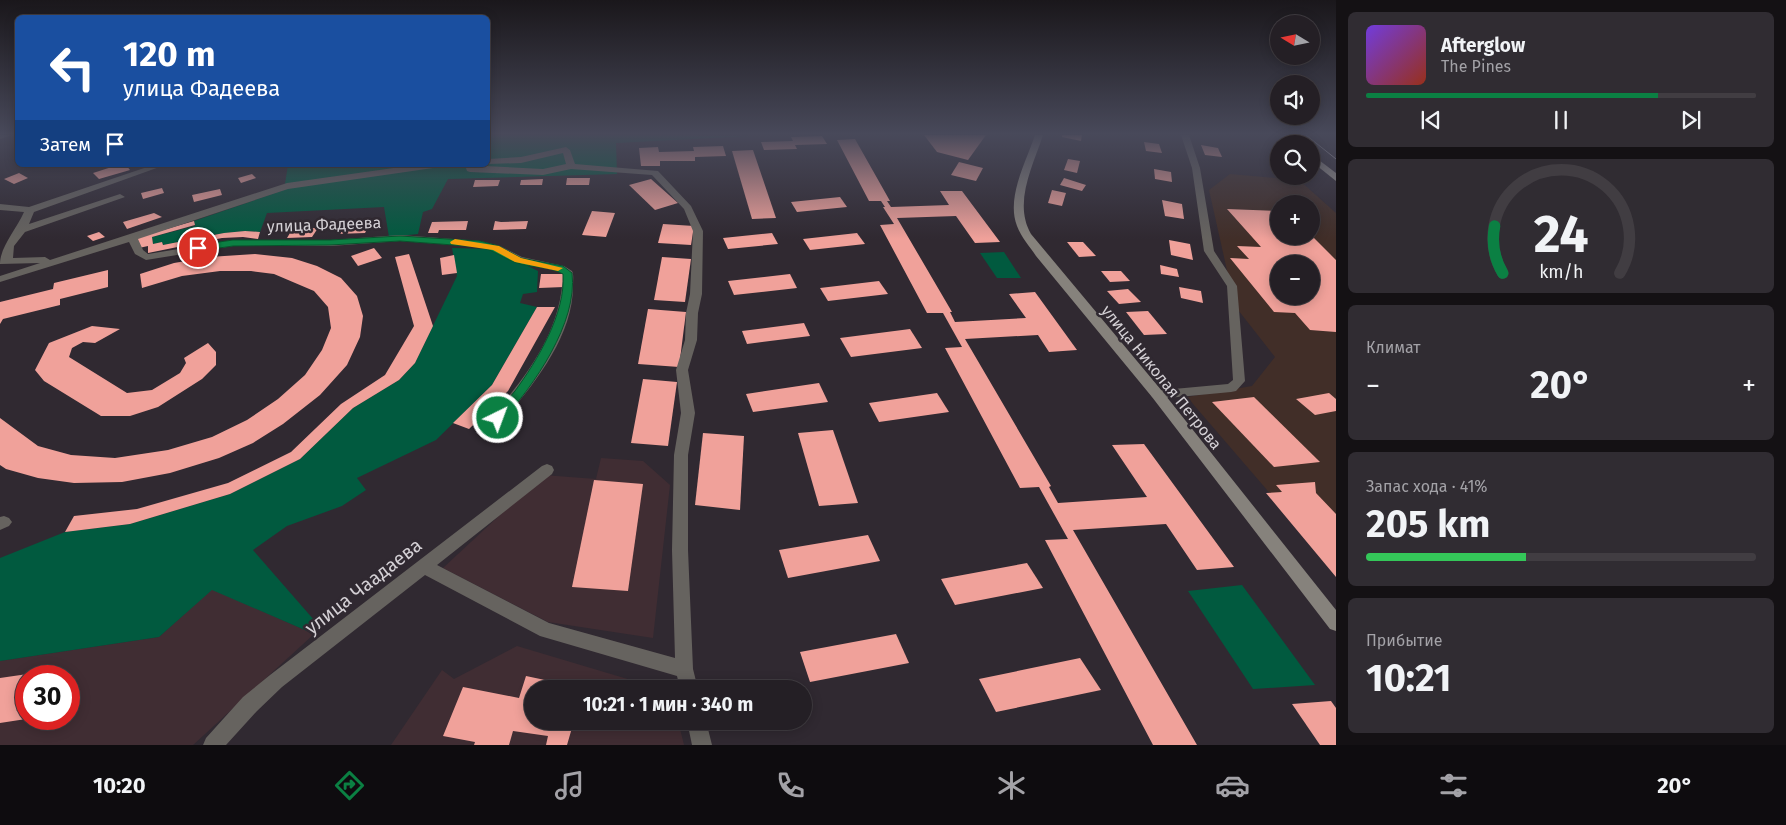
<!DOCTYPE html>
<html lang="ru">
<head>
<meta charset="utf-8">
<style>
	body { margin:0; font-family:"Fira Sans",sans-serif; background:#302c32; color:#f1f3f6; height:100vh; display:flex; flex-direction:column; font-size:19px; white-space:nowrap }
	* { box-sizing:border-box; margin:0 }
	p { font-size:16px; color:#a3a2a7 }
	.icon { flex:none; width:28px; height:28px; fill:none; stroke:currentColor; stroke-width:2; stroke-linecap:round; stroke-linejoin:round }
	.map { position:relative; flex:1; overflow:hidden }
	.panel { display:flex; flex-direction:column; gap:12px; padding:12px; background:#141114; width:450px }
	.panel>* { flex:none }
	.top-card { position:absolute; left:15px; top:15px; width:475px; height:152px; border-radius:8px; box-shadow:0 2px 12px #0003,0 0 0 1px #413d42; background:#1a4fa0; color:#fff; overflow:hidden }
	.needle { width:32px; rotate:280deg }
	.fabs { position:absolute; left:1270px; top:15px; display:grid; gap:10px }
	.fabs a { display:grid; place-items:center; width:50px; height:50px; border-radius:50%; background:#241f25; box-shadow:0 2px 12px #0003,0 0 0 1px #413d42; font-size:25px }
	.speed { position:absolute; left:15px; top:665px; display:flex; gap:10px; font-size:25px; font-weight:700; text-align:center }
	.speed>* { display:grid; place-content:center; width:65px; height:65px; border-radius:50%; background:#241f25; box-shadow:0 2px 12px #0003,0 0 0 1px #413d42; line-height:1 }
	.speed .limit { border:8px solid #d22; background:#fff; color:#111 }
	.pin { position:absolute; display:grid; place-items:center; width:42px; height:42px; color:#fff; margin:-21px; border:2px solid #fff; border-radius:50%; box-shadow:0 1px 5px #0007 }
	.me { position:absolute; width:55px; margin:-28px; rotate:42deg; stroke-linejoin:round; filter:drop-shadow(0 0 4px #0008) }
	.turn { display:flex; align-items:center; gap:18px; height:105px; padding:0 25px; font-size:22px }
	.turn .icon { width:65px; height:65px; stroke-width:2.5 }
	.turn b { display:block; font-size:35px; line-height:42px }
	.then { display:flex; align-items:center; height:48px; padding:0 25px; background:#0003; gap:10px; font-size:19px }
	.big { font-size:38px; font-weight:700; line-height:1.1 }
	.panel .widget { flex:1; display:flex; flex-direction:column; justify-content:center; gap:8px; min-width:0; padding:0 18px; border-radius:8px; background:#302c32 }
	.panel .dial { align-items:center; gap:0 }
	.dial svg { height:130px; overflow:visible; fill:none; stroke:#413d42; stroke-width:7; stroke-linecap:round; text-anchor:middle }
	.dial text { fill:#f1f3f6; stroke:none }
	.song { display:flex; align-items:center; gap:15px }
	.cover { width:60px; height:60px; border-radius:8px; background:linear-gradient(135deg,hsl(260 70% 55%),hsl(10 70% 35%)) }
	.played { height:5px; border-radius:2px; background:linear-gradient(90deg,#0b8043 75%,#413d42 75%) }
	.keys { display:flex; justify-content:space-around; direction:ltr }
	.heat { display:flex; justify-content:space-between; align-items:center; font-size:28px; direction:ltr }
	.charge { height:8px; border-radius:4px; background:linear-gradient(90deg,#34c759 41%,#413d42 0) }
	.trip { position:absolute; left:524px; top:680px; width:288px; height:50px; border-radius:25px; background:#241f25; box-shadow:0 2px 12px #0003,0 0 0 1px #413d42; font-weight:700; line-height:50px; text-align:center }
	.tabs { display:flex; height:80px; justify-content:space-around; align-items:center; background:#0e0c0f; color:#a3a2a7 }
	.tabs .icon { width:35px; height:35px }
	.tabs .active { color:#0b8043 }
	.tabs b { font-size:22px; color:#f1f3f6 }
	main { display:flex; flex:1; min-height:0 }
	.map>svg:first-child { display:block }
	.commercial { fill:#412e28; fill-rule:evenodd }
	.education { fill:#402d33; fill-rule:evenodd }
	.green { fill:#015a3f }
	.building { fill:#f0a19a; fill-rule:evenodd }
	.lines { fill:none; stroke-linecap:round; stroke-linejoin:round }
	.street { fill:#66635f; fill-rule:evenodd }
	.secondary { fill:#86827c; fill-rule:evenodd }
	.primary { fill:#9f9a91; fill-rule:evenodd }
	.tram { stroke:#c3bfc4; stroke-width:1 }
	.route { fill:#0b8043; stroke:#07532c }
	.slow { fill:#f59e0b }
	.labels { text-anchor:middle; stroke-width:5; stroke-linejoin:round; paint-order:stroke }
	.street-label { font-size:16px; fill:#d4d0d5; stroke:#302931 }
	.near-street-label { font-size:19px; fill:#d4d0d5; stroke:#302931 }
</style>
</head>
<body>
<main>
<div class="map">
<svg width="1336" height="745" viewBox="0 0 1336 745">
	<rect width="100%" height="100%" fill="#302931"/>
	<path class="commercial" d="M 1230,174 L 1299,180 L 1336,213 L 1336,570 L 1187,397 L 1252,386 L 1275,357 L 1235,306 L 1209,190 ZM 1279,204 L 1311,204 L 1311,236 L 1279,236 ZM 1279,264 L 1311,264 L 1311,296 L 1279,296 Z"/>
	<g class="education">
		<path d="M 601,458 L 643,461 L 670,485 L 653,638 L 548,622 L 443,568 L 543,475 L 596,479 Z"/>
		<path d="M 212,589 L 314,634 L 193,745 L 0,745 L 0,661 L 159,637 ZM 26,676 L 69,676 L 69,719 L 26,719 Z"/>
		<path d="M 517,646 L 661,689 L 532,689 L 532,721 L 678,721 L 684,745 L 391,745 L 442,670 L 454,679 Z"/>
	</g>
	<g class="green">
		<path d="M 488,135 L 751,136 L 616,143 L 617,174 L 448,179 L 432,209 L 423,212 L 418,234 L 389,237 L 384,207 L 267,213 L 260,232 C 227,229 195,239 163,245 L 162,242 L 153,244 L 152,237 L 195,226 L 194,221 L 284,190 L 288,165 L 488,165 Z"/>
		<path d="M 452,248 L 494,249 L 538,271 L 537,292 L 523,294 L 520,303 L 537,307 L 492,385 L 436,440 L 357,478 L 366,490 L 342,506 L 287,526 L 253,550 L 321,628 L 314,634 L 212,590 L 159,637 L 0,661 L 0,558 L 65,532 L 130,524 L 230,494 L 300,459 L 353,408 L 399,380 L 415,363 L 457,276 Z"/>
		<path d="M 1004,252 L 1021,278 L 997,278 L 980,253 Z"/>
		<path d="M 1242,585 L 1315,685 L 1253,689 L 1188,591 Z"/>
	</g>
	<g class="building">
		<path d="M 924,135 L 986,135 L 968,160 L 937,152 Z"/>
		<path d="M 1062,135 L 1082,135 L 1081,141 L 1062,137 Z"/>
		<path d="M 822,136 L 827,144 L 795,145 L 797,149 L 764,150 L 761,142 L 793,141 L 791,137 Z"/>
		<path d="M 855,139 L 890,201 L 887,201 L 891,207 L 949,205 L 940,191 L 962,191 L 1000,242 L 975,243 L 956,216 L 897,218 L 952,312 L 950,312 L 955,322 L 1026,318 L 1009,294 L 1035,292 L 1077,350 L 1049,352 L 1038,335 L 965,339 L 1051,486 L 1049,487 L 1058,503 L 1147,497 L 1112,445 L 1144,444 L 1234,567 L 1197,570 L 1166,524 L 1073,530 L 1197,745 L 1153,745 L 1045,540 L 1068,539 L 1039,487 L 1020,488 L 945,348 L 962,347 L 943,313 L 927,313 L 880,225 L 894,224 L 883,207 L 885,207 L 881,201 L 869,201 L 837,140 Z"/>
		<path d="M 1144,142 L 1159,144 L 1162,153 L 1146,151 Z"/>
		<path d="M 1201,145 L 1218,148 L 1222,157 L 1205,155 Z"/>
		<path d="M 723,146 L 726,156 L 695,157 L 695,161 L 660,161 L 660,166 L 641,166 L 639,148 L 658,147 L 659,152 L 694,151 L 693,147 Z"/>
		<path d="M 753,150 L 776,218 L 752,219 L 732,151 Z"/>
		<path d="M 1068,159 L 1080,161 L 1077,173 L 1064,170 Z"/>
		<path d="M 959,162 L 983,168 L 976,181 L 951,175 Z"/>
		<path d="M 118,165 L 126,165 L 130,170 L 99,179 L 93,173 Z"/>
		<path d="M 1154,169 L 1171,172 L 1172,182 L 1155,179 Z"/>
		<path d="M 19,173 L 28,178 L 14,184 L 4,179 Z"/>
		<path d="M 252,174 L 256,178 L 241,183 L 238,178 Z"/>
		<path d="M 567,178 L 590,178 L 589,185 L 566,185 Z"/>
		<path d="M 1064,178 L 1086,185 L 1082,191 L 1060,185 Z"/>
		<path d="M 543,179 L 542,185 L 520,185 L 521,180 Z"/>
		<path d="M 651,179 L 678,203 L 655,210 L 629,185 Z"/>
		<path d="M 475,180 L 500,180 L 498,186 L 473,187 Z"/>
		<path d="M 162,188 L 164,193 L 143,199 L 141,193 Z"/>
		<path d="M 220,189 L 222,195 L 194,202 L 192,195 Z"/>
		<path d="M 1052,190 L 1066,193 L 1062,206 L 1048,203 Z"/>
		<path d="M 840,197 L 847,207 L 797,212 L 791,202 Z"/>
		<path d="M 1162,200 L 1182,204 L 1184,219 L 1165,216 Z"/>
		<path d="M 1227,209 L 1279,211 L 1279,236 L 1311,235 L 1336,260 L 1336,332 L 1310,330 L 1295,313 L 1274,312 L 1230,258 L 1249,259 L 1237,246 L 1261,247 ZM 1279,264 L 1311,264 L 1311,296 L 1279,296 Z"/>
		<path d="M 592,211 L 615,213 L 606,237 L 582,235 Z"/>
		<path d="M 154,213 L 162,217 L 127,229 L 123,222 Z"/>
		<path d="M 194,221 L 195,225 L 152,237 L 153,244 L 162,242 L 163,245 L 224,233 L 245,231 L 260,232 L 258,239 L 243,237 L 222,238 L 148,253 L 148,246 L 139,248 L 136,238 Z"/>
		<path d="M 468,221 L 466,230 L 439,230 L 438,233 L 428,233 L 432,222 Z"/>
		<path d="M 495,221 L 501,222 L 528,221 L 526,229 L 493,230 Z"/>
		<path d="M 663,224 L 694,226 L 691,245 L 658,243 Z"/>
		<path d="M 369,225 L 365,233 L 336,234 L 340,226 Z"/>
		<path d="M 293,228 L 318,228 L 312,237 L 287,238 Z"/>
		<path d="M 99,232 L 105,237 L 93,241 L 87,236 Z"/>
		<path d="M 772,233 L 778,244 L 728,249 L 723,238 Z"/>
		<path d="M 857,233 L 865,244 L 810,250 L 803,239 Z"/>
		<path d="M 1169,240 L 1190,244 L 1193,260 L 1171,255 Z"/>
		<path d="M 1067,242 L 1083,242 L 1096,256 L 1079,257 Z"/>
		<path d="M 374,248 L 382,258 L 358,266 L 351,256 Z"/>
		<path d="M 255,254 L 292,258 L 317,266 L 341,278 L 357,296 L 363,316 L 360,337 L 347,365 L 320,395 L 283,424 L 253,443 L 219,458 L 170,473 L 122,482 L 74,483 L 38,478 L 6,469 L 0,465 L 0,418 L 38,446 L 71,455 L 115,458 L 168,450 L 212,437 L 247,420 L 278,399 L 305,375 L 322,350 L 331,328 L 328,307 L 314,291 L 274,274 L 251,271 L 220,271 L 182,276 L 142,288 L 140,274 L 174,263 L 209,257 Z"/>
		<path d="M 409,254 L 433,326 L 415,363 L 399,380 L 353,408 L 300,459 L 230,494 L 130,524 L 65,532 L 74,516 L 137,509 L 228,483 L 291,452 L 341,404 L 385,375 L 414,326 L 395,257 Z"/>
		<path d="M 454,255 L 457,273 L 442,275 L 440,258 Z"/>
		<path d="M 662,257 L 691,259 L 685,302 L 654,300 Z"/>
		<path d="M 1160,265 L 1177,269 L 1179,277 L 1161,274 Z"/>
		<path d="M 108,270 L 108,287 L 60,299 L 60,305 L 3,319 L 0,324 L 0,302 L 53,289 L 54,283 Z"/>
		<path d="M 1101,271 L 1121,271 L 1130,281 L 1110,282 Z"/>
		<path d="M 541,274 L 565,274 L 564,287 L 539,288 Z"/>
		<path d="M 790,274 L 797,288 L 734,295 L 728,281 Z"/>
		<path d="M 879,281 L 888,294 L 828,301 L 820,288 Z"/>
		<path d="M 1179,287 L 1201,291 L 1203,303 L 1181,298 Z"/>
		<path d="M 1128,289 L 1141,302 L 1119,304 L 1107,291 Z"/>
		<path d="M 537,307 L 555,307 L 508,391 L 469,429 L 453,423 L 492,385 Z"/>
		<path d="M 648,309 L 686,312 L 679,367 L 638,364 Z"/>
		<path d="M 1148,311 L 1167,334 L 1144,335 L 1126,312 Z"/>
		<path d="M 804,323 L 810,336 L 747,344 L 742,331 Z"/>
		<path d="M 92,326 L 120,329 L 95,343 L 83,342 L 72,348 L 69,357 L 127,393 L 152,390 L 180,373 L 186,363 L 184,358 L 208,343 L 216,352 L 216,365 L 202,379 L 158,407 L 130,416 L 101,416 L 44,381 L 35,370 L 49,343 Z"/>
		<path d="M 910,329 L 922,348 L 851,357 L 840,338 Z"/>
		<path d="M 643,379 L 677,382 L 668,446 L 631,443 Z"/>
		<path d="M 819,383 L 828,402 L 753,412 L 746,394 Z"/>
		<path d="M 937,393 L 949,412 L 879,422 L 869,403 Z"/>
		<path d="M 1329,393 L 1336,399 L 1336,411 L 1315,415 L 1296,399 Z"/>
		<path d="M 1254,397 L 1320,462 L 1274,467 L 1212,402 Z"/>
		<path d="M 833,430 L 858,503 L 819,506 L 798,433 Z"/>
		<path d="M 703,433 L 744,436 L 740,510 L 695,505 Z"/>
		<path d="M 594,480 L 643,484 L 628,591 L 572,587 Z"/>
		<path d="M 1315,482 L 1316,493 L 1336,514 L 1336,577 L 1266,493 L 1282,492 L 1276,485 Z"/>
		<path d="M 868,535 L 880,561 L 788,578 L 779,550 Z"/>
		<path d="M 1027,563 L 1043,588 L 955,605 L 941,579 Z"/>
		<path d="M 896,634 L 909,663 L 810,682 L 800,652 Z"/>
		<path d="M 1080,658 L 1101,690 L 996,712 L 979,679 Z"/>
		<path d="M 62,669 L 59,676 L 26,676 L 26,719 L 0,723 L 0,678 Z"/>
		<path d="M 526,676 L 583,688 L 532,689 L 532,721 L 574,721 L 567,745 L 546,745 L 548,736 L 513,731 L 509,745 L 474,745 L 475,742 L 443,736 L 463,687 L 519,698 Z"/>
		<path d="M 1331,701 L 1336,708 L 1336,745 L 1320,745 L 1292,704 Z"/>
	</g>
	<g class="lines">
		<g class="street">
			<path d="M 0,135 L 12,135 L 0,139 Z"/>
			<path d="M 1181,135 L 1189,135 L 1200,168 L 1214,251 L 1237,286 L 1245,381 L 1236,391 L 1231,392 L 1157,399 L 1152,397 L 1151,394 L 1152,391 L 1228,384 L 1233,380 L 1227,286 L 1204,251 L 1192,168 Z"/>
			<path d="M 566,147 L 570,150 L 575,164 L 658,171 L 691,206 L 703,231 L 702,294 L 698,313 L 697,340 L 688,370 L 695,413 L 688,455 L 688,550 L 693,669 L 698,689 L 680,689 L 677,676 L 540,636 L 425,575 L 282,687 L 257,711 L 226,745 L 203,745 L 206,738 L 243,697 L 270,675 L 542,466 L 547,464 L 552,466 L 554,470 L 552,474 L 437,565 L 549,623 L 675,658 L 672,550 L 674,455 L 681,413 L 676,370 L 685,340 L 686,313 L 690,294 L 693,231 L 684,209 L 652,175 L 571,169 L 543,175 L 470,172 L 467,171 L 465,165 L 543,169 L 566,164 L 563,153 L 521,163 L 488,164 L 488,159 L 521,157 Z"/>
			<path d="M 153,165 L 165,165 L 34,212 L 29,224 L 117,195 L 120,194 L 125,197 L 25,232 L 14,246 L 13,258 L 45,257 L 50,260 L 287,183 L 415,165 L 437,165 L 433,168 L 288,189 L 138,239 L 143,250 L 148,254 L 233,240 L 331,240 L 400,235 L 480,241 L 500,246 L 522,257 L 564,266 L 572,271 C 574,275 573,280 573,286 C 573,337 534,384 503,421 L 493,421 L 491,418 L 493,415 C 529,373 561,331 563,274 L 557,271 L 515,262 L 492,250 L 480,247 L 400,241 L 331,246 L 233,246 L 146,260 L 135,254 L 129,242 L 0,282 L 0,276 L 40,263 L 0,264 C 0,247 16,230 24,212 L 0,210 L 0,204 L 29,207 Z"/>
			<path d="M 4,516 L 9,518 L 12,522 L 9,526 L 0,530 L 0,517 Z"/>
			<path d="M 687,721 L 706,721 L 712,745 L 692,745 Z"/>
		</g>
		<path class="secondary" d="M 1035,135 L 1043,135 C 1033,166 1013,203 1031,234 L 1162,391 L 1336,610 L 1336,631 L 1330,629 L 1152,397 L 1036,256 C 1030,247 1021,237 1017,226 C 1006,198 1026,162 1035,135 Z"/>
		<g class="primary">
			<path d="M 1283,135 L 1292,135 L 1301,144 L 1292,144 Z"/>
			<path d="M 1311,154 L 1336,173 L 1336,181 L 1311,161 Z"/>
		</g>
		<path class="tram" d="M 1306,135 L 1336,159"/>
	</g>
	<linearGradient id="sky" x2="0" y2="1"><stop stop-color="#1a171b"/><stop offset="0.56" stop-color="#48495a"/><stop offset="1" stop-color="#48495a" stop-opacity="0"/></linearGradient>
	<rect width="1336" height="239" fill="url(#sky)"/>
	<path class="route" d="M 400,236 L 480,241 L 499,246 L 521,258 L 563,266 L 572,273 C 578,323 534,385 502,421 L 498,422 L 492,418 C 498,407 508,400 515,391 C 537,361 566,313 563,274 C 549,266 532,268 517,263 C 504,259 494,250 480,247 L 400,241 L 330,245 L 233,246 L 198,251 L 193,248 L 198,245 L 233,240 L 330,240 Z"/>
	<path class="slow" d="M 455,239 L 499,246 L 521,258 L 563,268 L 558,271 L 515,262 L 493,250 L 451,244 L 450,242 Z"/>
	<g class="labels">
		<g class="street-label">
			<text transform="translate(324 224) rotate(-2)" y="6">улица Фадеева</text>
			<text transform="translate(1162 377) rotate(51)" y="6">улица Николая Петрова</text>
		</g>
		<g class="near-street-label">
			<text transform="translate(363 586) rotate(-38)" y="7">улица Чаадаева</text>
		</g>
	</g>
</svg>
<div class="fabs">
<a><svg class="needle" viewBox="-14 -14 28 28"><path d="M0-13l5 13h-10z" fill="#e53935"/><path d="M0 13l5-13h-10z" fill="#a3a2a7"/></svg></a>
<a><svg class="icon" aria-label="sound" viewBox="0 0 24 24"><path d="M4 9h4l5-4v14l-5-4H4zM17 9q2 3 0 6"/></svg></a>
<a><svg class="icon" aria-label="search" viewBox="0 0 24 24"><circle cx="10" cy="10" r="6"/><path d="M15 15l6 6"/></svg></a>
<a>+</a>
<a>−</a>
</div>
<div class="speed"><div class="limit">30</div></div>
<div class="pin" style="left:198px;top:248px;background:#d93025"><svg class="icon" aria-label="arrive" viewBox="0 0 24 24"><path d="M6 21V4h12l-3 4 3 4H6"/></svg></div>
<svg class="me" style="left:498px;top:418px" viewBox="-20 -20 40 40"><circle r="17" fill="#0b8043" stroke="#fff" stroke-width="3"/><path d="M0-11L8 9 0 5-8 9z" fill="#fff"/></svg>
<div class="trip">10:21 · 1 мин · 340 m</div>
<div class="top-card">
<div class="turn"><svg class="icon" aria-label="left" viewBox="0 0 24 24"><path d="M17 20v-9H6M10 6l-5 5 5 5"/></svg><div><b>120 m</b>улица Фадеева</div></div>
<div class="then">Затем<svg class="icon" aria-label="arrive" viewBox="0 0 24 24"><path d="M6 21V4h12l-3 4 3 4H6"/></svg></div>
</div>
</div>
<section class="panel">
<div class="widget">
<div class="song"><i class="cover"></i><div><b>Afterglow</b><p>The Pines</p></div></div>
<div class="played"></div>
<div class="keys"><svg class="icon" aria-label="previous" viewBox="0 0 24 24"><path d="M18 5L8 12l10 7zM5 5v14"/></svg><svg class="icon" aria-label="pause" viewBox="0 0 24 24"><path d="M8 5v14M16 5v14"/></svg><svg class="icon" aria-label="next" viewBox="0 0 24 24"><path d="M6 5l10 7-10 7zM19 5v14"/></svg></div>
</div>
<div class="widget dial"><svg viewBox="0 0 100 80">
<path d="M14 69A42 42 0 1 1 86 69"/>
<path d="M14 69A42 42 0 0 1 9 40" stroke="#0b8043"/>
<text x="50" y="56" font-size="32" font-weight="700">24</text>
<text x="50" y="72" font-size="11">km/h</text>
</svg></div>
<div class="widget"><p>Климат</p>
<div class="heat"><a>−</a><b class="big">20°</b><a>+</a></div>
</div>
<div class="widget"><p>Запас хода · 41%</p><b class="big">205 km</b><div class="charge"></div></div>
<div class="widget"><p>Прибытие</p><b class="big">10:21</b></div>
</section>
</main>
<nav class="tabs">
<b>10:20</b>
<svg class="icon active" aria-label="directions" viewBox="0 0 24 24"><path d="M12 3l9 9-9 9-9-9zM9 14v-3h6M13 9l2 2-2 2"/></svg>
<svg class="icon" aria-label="music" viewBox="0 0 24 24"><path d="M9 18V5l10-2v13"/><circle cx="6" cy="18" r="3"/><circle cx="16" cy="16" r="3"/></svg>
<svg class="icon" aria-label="phone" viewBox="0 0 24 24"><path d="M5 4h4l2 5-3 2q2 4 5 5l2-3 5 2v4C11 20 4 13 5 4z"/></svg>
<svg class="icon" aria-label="climate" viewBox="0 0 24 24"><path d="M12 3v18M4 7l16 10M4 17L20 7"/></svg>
<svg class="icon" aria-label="car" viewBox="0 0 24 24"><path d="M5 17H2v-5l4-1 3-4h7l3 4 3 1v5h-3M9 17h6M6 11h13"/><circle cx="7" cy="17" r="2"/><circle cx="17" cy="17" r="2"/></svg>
<svg class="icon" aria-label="filters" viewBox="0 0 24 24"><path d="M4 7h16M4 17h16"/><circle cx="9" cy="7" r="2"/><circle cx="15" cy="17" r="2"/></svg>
<b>20°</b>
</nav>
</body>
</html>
